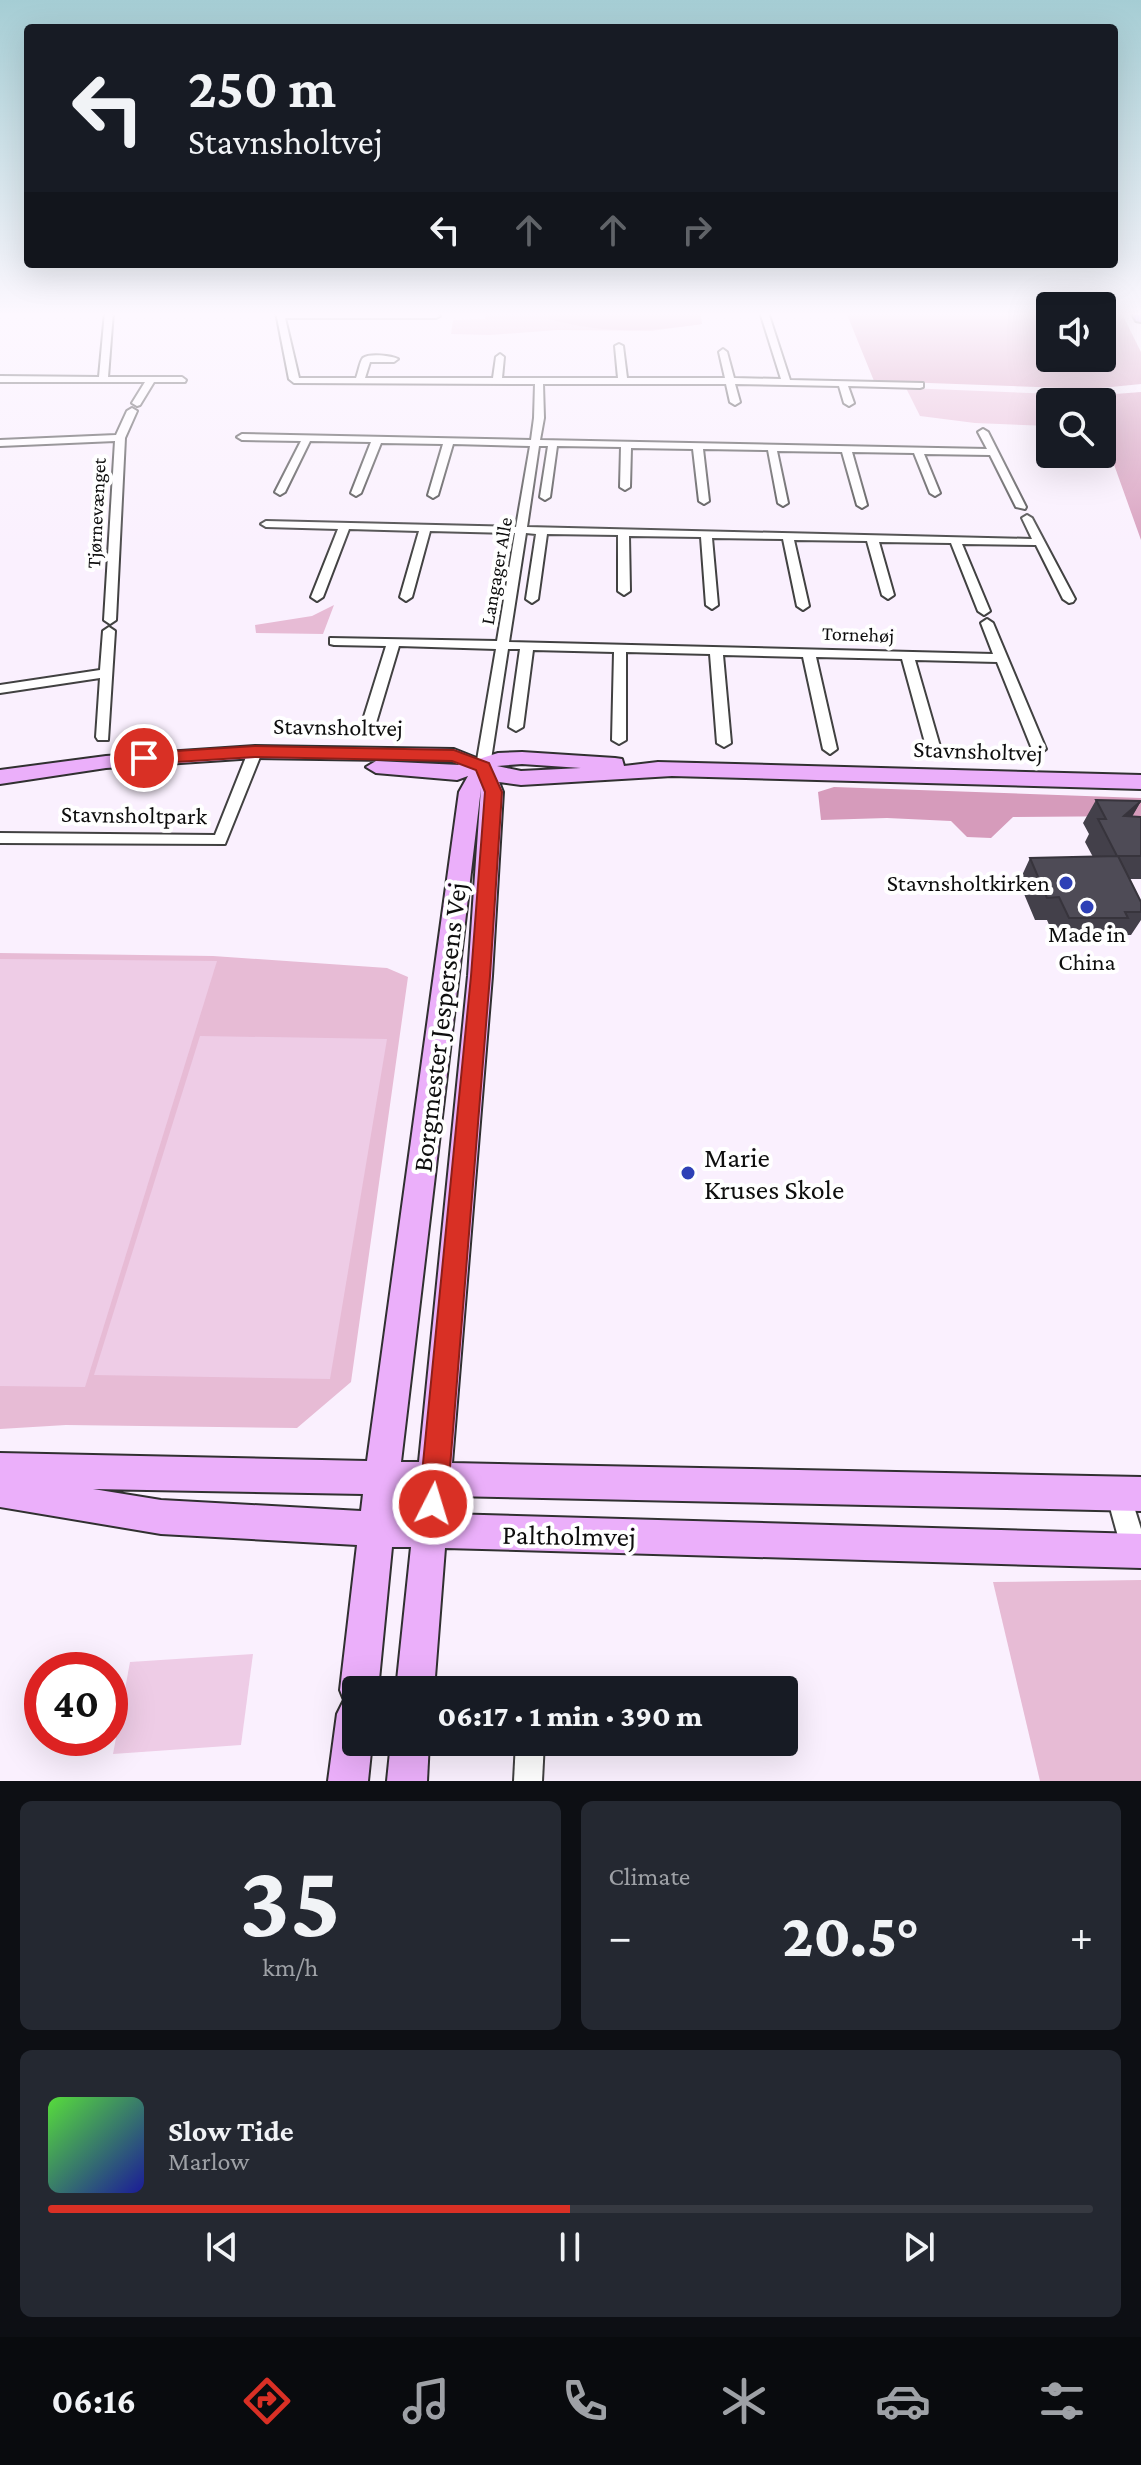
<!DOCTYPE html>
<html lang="en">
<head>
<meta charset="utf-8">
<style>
	body { margin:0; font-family:"Crimson Pro",serif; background:#242831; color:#f1f3f6; height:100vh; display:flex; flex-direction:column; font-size:30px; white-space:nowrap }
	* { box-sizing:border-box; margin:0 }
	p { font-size:26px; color:#9ea1a6 }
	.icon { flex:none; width:44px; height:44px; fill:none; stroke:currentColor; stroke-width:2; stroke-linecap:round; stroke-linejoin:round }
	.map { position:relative; height:1781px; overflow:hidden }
	.sheet { display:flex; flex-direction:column; gap:20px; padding:20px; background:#0d0f14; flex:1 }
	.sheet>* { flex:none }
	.banner { position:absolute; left:24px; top:24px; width:1094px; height:244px; border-radius:8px; box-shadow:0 8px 32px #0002; background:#171b24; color:#f1f3f6; overflow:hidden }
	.tools { position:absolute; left:1036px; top:292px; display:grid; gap:16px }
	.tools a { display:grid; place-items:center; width:80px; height:80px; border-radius:8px; background:#171b24; box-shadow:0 8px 32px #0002; font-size:40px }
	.speed { position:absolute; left:24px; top:1652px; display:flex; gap:16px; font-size:40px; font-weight:700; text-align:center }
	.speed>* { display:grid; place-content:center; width:104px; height:104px; border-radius:50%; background:#171b24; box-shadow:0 8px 32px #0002; line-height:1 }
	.speed .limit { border:12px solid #d22; background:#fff; color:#111 }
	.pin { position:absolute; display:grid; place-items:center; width:68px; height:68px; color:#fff; margin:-34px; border:4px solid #fff; border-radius:50%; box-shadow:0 2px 8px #0007 }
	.me { position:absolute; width:88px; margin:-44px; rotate:5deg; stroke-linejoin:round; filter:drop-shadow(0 0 6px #0008) }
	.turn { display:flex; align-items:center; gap:28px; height:168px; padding:0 32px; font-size:36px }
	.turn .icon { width:104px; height:104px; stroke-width:2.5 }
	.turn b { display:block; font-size:56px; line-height:68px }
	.lanes { display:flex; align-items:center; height:76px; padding:0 32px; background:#0003; justify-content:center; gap:40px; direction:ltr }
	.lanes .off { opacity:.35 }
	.big { font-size:60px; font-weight:800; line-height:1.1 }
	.sheet .widget { flex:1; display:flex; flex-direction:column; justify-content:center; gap:12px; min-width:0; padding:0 28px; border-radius:12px; background:#242831 }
	.sheet .dial { align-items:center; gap:0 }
	.dial b { font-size:104px; line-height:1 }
	.song { display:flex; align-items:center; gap:24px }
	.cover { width:96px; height:96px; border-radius:12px; background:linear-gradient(135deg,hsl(110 70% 55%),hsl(240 70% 35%)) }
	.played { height:8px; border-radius:4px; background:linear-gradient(90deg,#d93025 50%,#363941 50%) }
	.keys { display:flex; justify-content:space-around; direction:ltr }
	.heat { display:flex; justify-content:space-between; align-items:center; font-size:44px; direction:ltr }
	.sheet .tiles { flex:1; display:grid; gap:20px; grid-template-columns:1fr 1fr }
	.widget:last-child { grid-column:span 2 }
	.trip { position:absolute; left:342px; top:1676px; width:456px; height:80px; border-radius:8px; background:#171b24; box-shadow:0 8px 32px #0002; font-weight:800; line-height:80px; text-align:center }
	.menu { display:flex; height:128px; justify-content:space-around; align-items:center; background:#090b0e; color:#9ea1a6 }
	.menu .icon { width:56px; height:56px }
	.menu .current { color:#d93025 }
	.menu b { font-size:36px; color:#f1f3f6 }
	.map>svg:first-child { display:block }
	.green { fill:#e7bbd5 }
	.forest { fill:#d69bbb }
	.pitch { fill:#eecce6 }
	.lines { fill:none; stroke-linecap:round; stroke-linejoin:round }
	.street-casing { stroke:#414141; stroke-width:4 }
	.secondary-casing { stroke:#303030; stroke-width:4 }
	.highway-casing { stroke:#1f1f1f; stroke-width:4 }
	.street { fill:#fff; fill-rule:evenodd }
	.secondary { fill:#ebaffa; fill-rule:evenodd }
	.highway { fill:#9460eb; fill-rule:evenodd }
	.wall { fill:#43404a }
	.shaded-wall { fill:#37343c }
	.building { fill:#4e4b56; stroke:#37343c; stroke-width:2 }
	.route { fill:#d93025; stroke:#8d1f18; stroke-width:2 }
	.poi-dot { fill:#2e40b6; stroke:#fff; stroke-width:3 }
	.labels { text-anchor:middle; stroke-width:8; stroke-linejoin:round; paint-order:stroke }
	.far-street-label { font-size:20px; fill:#0e0e0e; stroke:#fff }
	.street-label { font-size:24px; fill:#0e0e0e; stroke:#fff }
	.poi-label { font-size:24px; fill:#0e0e0e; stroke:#fff; text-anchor:end }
	.near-street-label { font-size:28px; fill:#0e0e0e; stroke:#fff }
	.near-poi-label { font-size:28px; fill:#0e0e0e; stroke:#fff; text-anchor:start }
</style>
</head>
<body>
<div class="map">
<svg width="1141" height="1781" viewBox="0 0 1141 1781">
	<rect width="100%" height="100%" fill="#faf0fe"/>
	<g class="green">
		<path d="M 486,312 L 700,312 L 702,324 L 651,331 L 557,330 L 490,335 L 451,334 L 453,320 L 485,319 Z"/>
		<path d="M 906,388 L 1079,395 L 1081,402 L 1050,402 L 1050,426 L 975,423 L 920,416 Z"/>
		<path d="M 334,605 L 323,634 L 256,633 L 255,625 L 312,616 Z"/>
		<path d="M 0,953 L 213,956 L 387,968 L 408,977 L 351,1382 L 297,1428 L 66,1425 L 0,1429 Z"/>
		<path d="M 1141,1580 L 1141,1781 L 1040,1781 L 993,1582 Z"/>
	</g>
	<g class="forest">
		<path d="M 549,312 L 700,312 L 702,324 C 645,332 605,334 548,319 Z"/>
		<path d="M 846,312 L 1050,312 L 1050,358 L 1102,358 L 1102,312 L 1121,312 L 1141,352 L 1141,384 L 1091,389 L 874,381 Z"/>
		<path d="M 1141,392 L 1141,540 L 1102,431 L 1102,402 L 1091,402 L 1089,396 Z"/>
		<path d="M 834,787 L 1141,798 L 1141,816 L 1013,817 L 991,838 L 967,837 L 951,821 L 887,818 L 821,820 L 818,792 Z"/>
	</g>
	<g class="pitch">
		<path d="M 0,959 L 217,961 L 85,1387 L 0,1386 Z"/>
		<path d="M 200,1036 L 387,1039 L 330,1379 L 94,1375 Z"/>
		<path d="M 253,1654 L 241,1745 L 113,1754 L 130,1662 Z"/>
	</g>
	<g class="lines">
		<g class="street-casing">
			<g id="street">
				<path d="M 105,312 L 113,312 L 108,377 L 182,377 L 186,380 L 185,382 L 154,382 L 140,405 L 137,406 L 132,403 L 145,382 L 0,382 L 0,376 L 99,377 Z"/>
				<path d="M 276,312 L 436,314 L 440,316 L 436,318 L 285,318 L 299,378 L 356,378 C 358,374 360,361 363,358 C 370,353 392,356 398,359 L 394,362 L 370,362 L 365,378 L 493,378 L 496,357 L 500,354 L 504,357 L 502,378 L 618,378 L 615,346 L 619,344 L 623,346 L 627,378 L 725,378 L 719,352 L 723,349 L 727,352 L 734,378 L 781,379 L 760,312 L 768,312 L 790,380 L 923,383 L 923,387 L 920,388 L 848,386 L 854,403 L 849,406 L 844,403 L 839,386 L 735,384 L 740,402 L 735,405 L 730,402 L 726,384 L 543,384 L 544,418 L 540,440 L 987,449 L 978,432 L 983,429 L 988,432 L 1026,507 L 1025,509 L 1016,507 L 990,455 L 924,454 L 940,493 L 935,496 L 930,493 L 914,453 L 852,452 L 867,505 L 862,508 L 857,505 L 842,452 L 777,451 L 788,503 L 783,506 L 778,503 L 768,450 L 703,449 L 709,501 L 704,504 L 699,501 L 693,449 L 631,448 L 630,487 L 625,490 L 620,487 L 621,447 L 557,446 L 550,497 L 545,500 L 540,497 L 548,446 L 539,446 L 527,527 L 1032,539 L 1022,518 L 1027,515 L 1032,518 L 1075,599 L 1073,602 L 1069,603 L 1063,599 L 1036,545 L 962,544 L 990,611 L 984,615 L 978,611 L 951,543 L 879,542 L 894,595 L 888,599 L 882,595 L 867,541 L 794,540 L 809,606 L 803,610 L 797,606 L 783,539 L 712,538 L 718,605 L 712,609 L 706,605 L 701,537 L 629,536 L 630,591 L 624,595 L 618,591 L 618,535 L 547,534 L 538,599 L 532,603 L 526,599 L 536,534 L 526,533 L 509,642 L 993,654 L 981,623 L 987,619 L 993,623 L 1046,749 L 1039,754 L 1032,749 L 997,662 L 915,660 L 941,750 L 934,755 L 927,750 L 902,659 L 816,657 L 837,749 L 830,754 L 823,749 L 803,657 L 723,655 L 731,743 L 724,747 L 717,743 L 710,654 L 626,652 L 626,740 L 619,744 L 612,740 L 614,652 L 533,650 L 523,727 L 516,731 L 509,727 L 520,649 L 508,649 L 490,766 L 483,771 L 476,766 L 496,649 L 399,646 L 376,723 L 369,727 L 364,726 L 362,723 L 386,646 L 334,645 L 330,644 L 330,638 L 497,641 L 515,533 L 430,531 L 412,597 L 406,601 L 400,597 L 419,531 L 349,529 L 323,597 L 317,601 L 311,597 L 338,529 L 266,527 L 261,524 L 266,521 L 516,527 L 530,446 L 453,444 L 438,495 L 433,498 L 428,495 L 443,444 L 381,443 L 361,493 L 356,496 L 351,493 L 371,442 L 310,441 L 285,492 L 280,495 L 275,492 L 301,441 L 242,440 L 237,437 L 242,434 L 531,440 L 534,418 L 535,384 L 294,383 L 289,379 Z"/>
				<path d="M 132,408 L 137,411 L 125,438 L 116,620 L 110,624 L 104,620 L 115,441 L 0,446 L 0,440 L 116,435 L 127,411 Z"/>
				<path d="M 109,627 L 115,631 L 108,740 L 98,740 L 96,737 L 100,678 L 0,693 L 0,685 L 100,670 L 103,631 Z"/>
				<path d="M 255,747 L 262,752 L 225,844 L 0,843 L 0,833 L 215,835 L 248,752 Z"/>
				<path d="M 1118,1481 L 1127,1484 L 1141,1529 L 1141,1561 L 1135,1564 L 1126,1560 L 1122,1551 L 1106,1493 L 1109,1484 Z"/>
				<path d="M 516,1742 L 544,1742 L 542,1781 L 514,1781 Z"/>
			</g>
		</g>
		<g class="secondary-casing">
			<g id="secondary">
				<path d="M 255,746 L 454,749 L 479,759 L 498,753 L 522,752 L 615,758 L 622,759 L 624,766 L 658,762 L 1141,775 L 1141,789 L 672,776 L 521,785 L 499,782 L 503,792 L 492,976 L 452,1463 L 1141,1477 L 1141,1511 L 450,1496 L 448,1514 L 1141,1534 L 1141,1568 L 445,1548 L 434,1690 L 396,1690 L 411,1547 L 392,1547 L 378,1690 L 356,1690 L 356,1742 L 372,1742 L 368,1781 L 328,1781 L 337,1714 L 344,1700 L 340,1690 L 357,1545 L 161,1534 L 0,1507 L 0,1453 L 367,1461 L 459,792 L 468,776 L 457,780 L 376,773 L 366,767 L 376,761 L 460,765 L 451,761 L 255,758 L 106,768 L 0,784 L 0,770 L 106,756 ZM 522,764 L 581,768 L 521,771 L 497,766 ZM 481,788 L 468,976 L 419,1462 L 401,1462 ZM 93,1489 L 363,1494 L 361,1511 L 161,1500 ZM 397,1495 L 416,1495 L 414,1513 L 395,1512 Z"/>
				<path d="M 391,1742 L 429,1742 L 427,1781 L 387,1781 Z"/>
			</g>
		</g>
		<g class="highway-casing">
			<path id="highway" d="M 1131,312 L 1141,312 L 1141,322 L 1136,321 Z"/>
		</g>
		<use href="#street" class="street"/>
		<use href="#secondary" class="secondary"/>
		<use href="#highway" class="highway"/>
	</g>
	<path class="wall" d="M 1096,800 L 1141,801 L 1132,816 L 1141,817 L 1141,879 L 1129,879 L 1141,902 L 1141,920 L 1131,935 L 1118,935 L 1114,941 L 1056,941 L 1047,920 L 1035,920 L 1019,882 L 1030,858 L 1093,857 L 1085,842 L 1089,834 L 1083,823 Z"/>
	<path class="shaded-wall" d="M 1141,801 L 1128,824 L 1124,816 Z"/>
	<path class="building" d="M 1096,800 L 1141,801 L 1124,816 L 1141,817 L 1141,856 L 1118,856 L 1141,902 L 1141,912 L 1125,912 L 1128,918 L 1069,918 L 1059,897 L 1047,898 L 1030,858 L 1117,856 L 1098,819 L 1106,819 Z"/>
	<linearGradient id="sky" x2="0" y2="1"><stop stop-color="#a5cdd4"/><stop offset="0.56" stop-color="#fdf8ff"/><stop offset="1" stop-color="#fdf8ff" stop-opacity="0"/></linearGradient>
	<rect width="1141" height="561" fill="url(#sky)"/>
	<path class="route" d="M 255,746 L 454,750 L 489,763 L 502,792 L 490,976 L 447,1504 L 443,1514 L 433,1518 L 423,1514 L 419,1504 L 471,976 L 485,792 L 476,770 L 452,761 L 255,757 L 144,764 L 136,758 L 144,753 Z"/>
	<g class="poi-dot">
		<circle cx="1066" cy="883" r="8"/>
		<circle cx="1087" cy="907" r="8"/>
		<circle cx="688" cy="1173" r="8"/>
	</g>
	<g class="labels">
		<g class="far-street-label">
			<text transform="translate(96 513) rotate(-87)" y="7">Tjørnevænget</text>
			<text transform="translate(496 571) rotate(-80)" y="7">Langager Alle</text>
			<text transform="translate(858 634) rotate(2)" y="7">Tornehøj</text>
		</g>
		<g class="street-label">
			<text transform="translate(338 727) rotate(1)" y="8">Stavnsholtvej</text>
			<text transform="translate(978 751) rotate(2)" y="8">Stavnsholtvej</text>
			<text transform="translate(134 815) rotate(1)" y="8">Stavnsholtpark</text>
		</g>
		<g class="poi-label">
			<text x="1050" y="891">Stavnsholtkirken</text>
			<text x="1087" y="942" text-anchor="middle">Made in<tspan x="1087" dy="28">China</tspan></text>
		</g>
		<g class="near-street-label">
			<text transform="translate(439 1027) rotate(-83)" y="10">Borgmester Jespersens Vej</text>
			<text transform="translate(569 1535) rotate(1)" y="10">Paltholmvej</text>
		</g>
		<g class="near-poi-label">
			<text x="704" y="1167">Marie<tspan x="704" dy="32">Kruses Skole</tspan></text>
		</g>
	</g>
</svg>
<div class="tools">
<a><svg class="icon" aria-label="sound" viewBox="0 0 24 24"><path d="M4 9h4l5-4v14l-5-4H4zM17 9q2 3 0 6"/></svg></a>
<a><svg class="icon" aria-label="search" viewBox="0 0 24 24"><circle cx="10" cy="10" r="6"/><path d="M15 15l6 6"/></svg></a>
</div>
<div class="speed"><div class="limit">40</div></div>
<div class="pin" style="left:144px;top:758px;background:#d93025"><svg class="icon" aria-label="arrive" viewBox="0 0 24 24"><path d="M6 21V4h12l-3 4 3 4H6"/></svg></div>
<svg class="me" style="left:433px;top:1504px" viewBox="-20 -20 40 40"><circle r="17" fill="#d93025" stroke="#fff" stroke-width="3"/><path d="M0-11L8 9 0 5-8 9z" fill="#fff"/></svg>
<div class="trip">06:17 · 1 min · 390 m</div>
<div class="banner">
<div class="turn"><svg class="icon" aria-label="left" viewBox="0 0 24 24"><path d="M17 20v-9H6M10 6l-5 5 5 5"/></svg><div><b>250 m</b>Stavnsholtvej</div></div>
<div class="lanes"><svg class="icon" aria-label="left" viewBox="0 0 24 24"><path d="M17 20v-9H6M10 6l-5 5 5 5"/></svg><svg class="icon off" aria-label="ahead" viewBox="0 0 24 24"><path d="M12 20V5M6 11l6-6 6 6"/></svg><svg class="icon off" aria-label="ahead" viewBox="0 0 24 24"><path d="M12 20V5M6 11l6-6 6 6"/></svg><svg class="icon off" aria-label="right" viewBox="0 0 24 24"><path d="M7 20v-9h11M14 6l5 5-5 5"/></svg></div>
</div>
</div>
<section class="sheet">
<div class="tiles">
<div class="widget dial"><b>35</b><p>km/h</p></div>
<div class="widget"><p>Climate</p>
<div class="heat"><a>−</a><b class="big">20.5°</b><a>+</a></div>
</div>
<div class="widget">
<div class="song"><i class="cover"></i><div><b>Slow Tide</b><p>Marlow</p></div></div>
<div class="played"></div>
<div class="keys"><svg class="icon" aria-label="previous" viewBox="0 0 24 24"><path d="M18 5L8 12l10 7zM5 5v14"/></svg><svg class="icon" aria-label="pause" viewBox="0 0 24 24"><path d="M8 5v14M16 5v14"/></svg><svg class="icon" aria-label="next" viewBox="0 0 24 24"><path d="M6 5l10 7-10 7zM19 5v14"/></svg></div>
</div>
</div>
</section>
<nav class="menu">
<b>06:16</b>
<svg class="icon current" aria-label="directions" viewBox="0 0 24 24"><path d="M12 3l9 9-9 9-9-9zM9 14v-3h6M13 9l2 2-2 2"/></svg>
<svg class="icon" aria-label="music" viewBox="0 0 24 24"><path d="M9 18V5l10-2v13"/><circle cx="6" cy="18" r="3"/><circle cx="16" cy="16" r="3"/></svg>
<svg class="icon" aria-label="phone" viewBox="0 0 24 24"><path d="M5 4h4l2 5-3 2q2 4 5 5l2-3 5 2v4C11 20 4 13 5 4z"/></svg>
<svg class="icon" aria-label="climate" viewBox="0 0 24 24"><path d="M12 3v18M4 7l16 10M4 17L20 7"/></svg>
<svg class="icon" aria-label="car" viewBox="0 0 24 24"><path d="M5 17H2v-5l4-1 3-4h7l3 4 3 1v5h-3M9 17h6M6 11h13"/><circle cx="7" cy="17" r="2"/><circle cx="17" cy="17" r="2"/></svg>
<svg class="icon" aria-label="filters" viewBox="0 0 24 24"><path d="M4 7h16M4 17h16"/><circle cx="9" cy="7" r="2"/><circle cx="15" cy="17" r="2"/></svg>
</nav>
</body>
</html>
